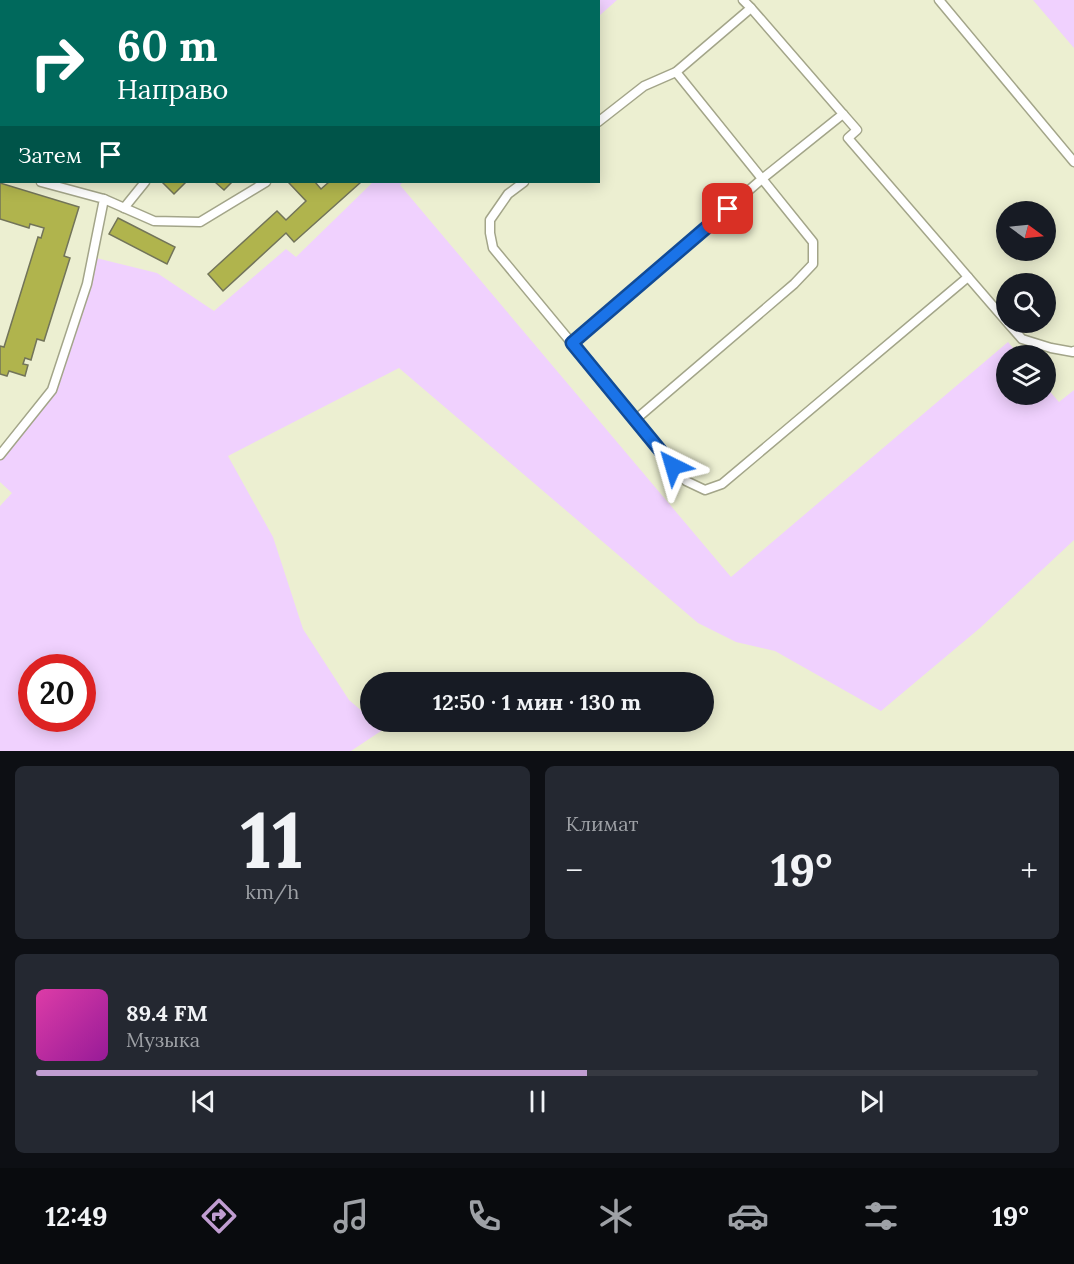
<!DOCTYPE html>
<html lang="ru">
<head>
<meta charset="utf-8">
<style>
	body { margin:0; font-family:Lora,serif; background:#242831; color:#f1f3f6; height:100vh; display:flex; flex-direction:column; font-size:22px; white-space:nowrap }
	* { box-sizing:border-box; margin:0 }
	p { font-size:20px; color:#9ea1a6 }
	.icon { flex:none; width:33px; height:33px; fill:none; stroke:currentColor; stroke-width:2; stroke-linecap:round; stroke-linejoin:round }
	.map { position:relative; height:751px; overflow:hidden }
	.side { display:flex; flex-direction:column; gap:15px; padding:15px; background:#0d0f14; flex:1 }
	.side>* { flex:none }
	.guide { position:absolute; left:0px; top:0px; width:600px; height:183px; box-shadow:0 3px 15px #0003; background:#00695c; color:#fff; overflow:hidden }
	.needle { width:39px; rotate:105deg }
	.buttons { position:absolute; left:996px; top:201px; display:grid; gap:12px }
	.buttons a { display:grid; place-items:center; width:60px; height:60px; border-radius:50%; background:#171b24; box-shadow:0 3px 15px #0003; font-size:30px }
	.speed { position:absolute; left:18px; top:654px; display:flex; gap:12px; font-size:30px; font-weight:700; text-align:center }
	.speed>* { display:grid; place-content:center; width:78px; height:78px; border-radius:50%; background:#171b24; box-shadow:0 3px 15px #0003; line-height:1 }
	.speed .limit { border:9px solid #d22; background:#fff; color:#111 }
	.pin { position:absolute; display:grid; place-items:center; width:51px; height:51px; color:#fff; margin:-26px; border-radius:12px; box-shadow:0 3px 9px #0006 }
	.me { position:absolute; width:66px; margin:-33px; rotate:320deg; stroke-linejoin:round; filter:drop-shadow(0 0 4px #0008) }
	.turn { display:flex; align-items:center; gap:21px; height:126px; padding:0 18px; font-size:27px }
	.turn .icon { width:78px; height:78px; stroke-width:2.5 }
	.turn b { display:block; font-size:42px; line-height:51px }
	.then { display:flex; align-items:center; height:57px; padding:0 18px; background:#0003; gap:12px; font-size:22px }
	.big { font-size:45px; font-weight:700; line-height:1.1 }
	.side .tile { flex:1; display:flex; flex-direction:column; justify-content:center; gap:9px; min-width:0; padding:0 21px; border-radius:9px; background:#242831 }
	.side .dial { align-items:center; gap:0 }
	.dial b { font-size:78px; line-height:1 }
	.song { display:flex; align-items:center; gap:18px }
	.cover { width:72px; height:72px; border-radius:9px; background:linear-gradient(135deg,hsl(320 70% 55%),hsl(300 70% 35%)) }
	.played { height:6px; border-radius:3px; background:linear-gradient(90deg,#c09dd1 55%,#363941 55%) }
	.keys { display:flex; justify-content:space-around; direction:ltr }
	.heat { display:flex; justify-content:space-between; align-items:center; font-size:33px; direction:ltr }
	.side .tiles { flex:1; display:grid; gap:15px; grid-template-columns:1fr 1fr }
	.tile:last-child { grid-column:span 2 }
	.trip { position:absolute; left:360px; top:672px; width:354px; height:60px; border-radius:30px; background:#171b24; box-shadow:0 3px 15px #0003; font-weight:700; line-height:60px; text-align:center }
	.menu { display:flex; height:96px; justify-content:space-around; align-items:center; background:#090b0e; color:#9ea1a6 }
	.menu .icon { width:42px; height:42px }
	.menu .active { color:#c09dd1 }
	.menu b { font-size:27px; color:#f1f3f6 }
	.map>svg:first-child { display:block }
	.green { fill:#f0d1fe; fill-rule:evenodd }
	.building { fill:#b0b44d; stroke:#727459; stroke-width:1.5 }
	.lines { fill:none; stroke-linecap:round; stroke-linejoin:round }
	.lane-casing { stroke:#a3a589; stroke-width:11 }
	.lane { stroke:#fff; stroke-width:8 }
	.route-casing { stroke:#114b97; stroke-width:15 }
	.route { stroke:#1a73e8; stroke-width:10 }
</style>
</head>
<body>
<div class="map">
<svg width="1074" height="751" viewBox="0 0 1074 751">
	<rect width="100%" height="100%" fill="#ecefd1"/>
	<g class="green">
		<path d="M 287,0 L 617,0 L 599,16 L 598,2 L 288,2 Z"/>
		<path d="M 1033,0 L 1074,0 L 1074,48 Z"/>
		<path d="M 373,182 L 403,182 L 400,185 L 731,577 L 1008,342 L 1019,355 L 1006,356 L 1006,394 L 1046,394 L 1046,387 L 1059,402 L 1074,390 L 1074,540 L 980,628 L 881,711 L 775,651 L 736,642 L 698,623 L 399,368 L 228,456 L 273,537 L 303,629 L 349,700 L 370,718 L 370,722 L 375,722 L 384,729 L 351,751 L 0,751 L 0,506 L 12,493 L 0,482 L 0,455 L 52,390 L 92,257 L 157,273 L 214,311 L 286,249 L 296,257 ZM 32,668 L 82,668 L 82,718 L 32,718 Z"/>
	</g>
	<g class="building">
		<path d="M 0,0 L 30,0 L 32,2 L 2,2 L 2,39 L 0,40 Z"/>
		<path d="M 65,0 L 91,0 L 93,2 L 67,2 Z"/>
		<path d="M 217,0 L 246,0 L 247,2 L 218,2 Z"/>
		<path d="M 2,79 L 2,117 L 0,116 L 0,81 Z"/>
		<path d="M 162,182 L 186,182 L 174,194 Z"/>
		<path d="M 215,182 L 232,182 L 224,190 Z"/>
		<path d="M 291,182 L 315,182 L 321,189 L 329,182 L 361,182 L 294,242 L 286,233 L 223,291 L 208,274 L 277,211 L 286,220 L 306,201 L 289,183 Z"/>
		<path d="M 0,183 L 79,207 L 64,256 L 70,258 L 44,341 L 37,339 L 31,360 L 25,358 L 23,364 L 28,365 L 25,376 L 9,371 L 7,376 L 0,374 L 0,346 L 4,347 L 38,237 L 41,238 L 44,228 L 30,224 L 29,228 L 0,219 Z"/>
		<path d="M 118,218 L 175,247 L 167,264 L 109,234 Z"/>
	</g>
	<g class="lines">
		<g class="lane-casing">
			<g id="lane">
				<path d="M 52,0 L 54,2"/>
				<path d="M 206,0 L 207,2"/>
				<path d="M 939,0 L 1074,162"/>
				<path d="M 182,2 L 184,0"/>
				<path d="M 0,62 L 2,60"/>
				<path d="M 843,114 L 857,130 L 848,138 L 968,277"/>
				<path d="M 598,122 L 644,86 L 676,72 L 751,8 L 743,0"/>
				<path d="M 0,133 L 2,133"/>
				<path d="M 0,170 L 2,171"/>
				<path d="M 524,182 L 508,194 L 490,220 L 490,233 L 493,248 L 686,481 L 705,490 L 722,484 L 968,277 L 1006,321"/>
				<path d="M 104,199 L 154,221 L 200,222 L 266,182"/>
				<path d="M 124,208 L 145,182"/>
				<path d="M 1007,322 L 1022,339 L 1051,348 L 1073,352 L 1074,351"/>
				<path d="M 572,343 L 762,179 L 843,114 L 751,8"/>
				<path d="M 635,420 L 794,284 L 813,264 L 813,242 L 676,72"/>
				<path d="M 0,455 L 52,390 L 87,284 L 104,199 L 41,182"/>
			</g>
		</g>
		<use href="#lane" class="lane"/>
	</g>
	<g class="lines">
		<g class="route-casing">
			<path id="route" d="M 673,466 L 572,343 L 728,209"/>
		</g>
		<use href="#route" class="route"/>
	</g>
</svg>
<div class="buttons">
<a><svg class="needle" viewBox="-14 -14 28 28"><path d="M0-13l5 13h-10z" fill="#e53935"/><path d="M0 13l5-13h-10z" fill="#9ea1a6"/></svg></a>
<a><svg class="icon" aria-label="search" viewBox="0 0 24 24"><circle cx="10" cy="10" r="6"/><path d="M15 15l6 6"/></svg></a>
<a><svg class="icon" aria-label="layers" viewBox="0 0 24 24"><path d="M12 4l9 5-9 5-9-5zM3 14l9 5 9-5"/></svg></a>
</div>
<div class="speed"><div class="limit">20</div></div>
<div class="pin" style="left:728px;top:209px;background:#d93025"><svg class="icon" aria-label="arrive" viewBox="0 0 24 24"><path d="M6 21V4h12l-3 4 3 4H6"/></svg></div>
<svg class="me" style="left:673px;top:466px" viewBox="-20 -20 40 40"><path d="M0-17L14 15 0 8-14 15z" fill="#1a73e8" stroke="#fff" stroke-width="4"/></svg>
<div class="trip">12:50 · 1 мин · 130 m</div>
<div class="guide">
<div class="turn"><svg class="icon" aria-label="right" viewBox="0 0 24 24"><path d="M7 20v-9h11M14 6l5 5-5 5"/></svg><div><b>60 m</b>Направо</div></div>
<div class="then">Затем<svg class="icon" aria-label="arrive" viewBox="0 0 24 24"><path d="M6 21V4h12l-3 4 3 4H6"/></svg></div>
</div>
</div>
<section class="side">
<div class="tiles">
<div class="tile dial"><b>11</b><p>km/h</p></div>
<div class="tile"><p>Климат</p>
<div class="heat"><a>−</a><b class="big">19°</b><a>+</a></div>
</div>
<div class="tile">
<div class="song"><i class="cover"></i><div><b>89.4 FM</b><p>Музыка</p></div></div>
<div class="played"></div>
<div class="keys"><svg class="icon" aria-label="previous" viewBox="0 0 24 24"><path d="M18 5L8 12l10 7zM5 5v14"/></svg><svg class="icon" aria-label="pause" viewBox="0 0 24 24"><path d="M8 5v14M16 5v14"/></svg><svg class="icon" aria-label="next" viewBox="0 0 24 24"><path d="M6 5l10 7-10 7zM19 5v14"/></svg></div>
</div>
</div>
</section>
<nav class="menu">
<b>12:49</b>
<svg class="icon active" aria-label="directions" viewBox="0 0 24 24"><path d="M12 3l9 9-9 9-9-9zM9 14v-3h6M13 9l2 2-2 2"/></svg>
<svg class="icon" aria-label="music" viewBox="0 0 24 24"><path d="M9 18V5l10-2v13"/><circle cx="6" cy="18" r="3"/><circle cx="16" cy="16" r="3"/></svg>
<svg class="icon" aria-label="phone" viewBox="0 0 24 24"><path d="M5 4h4l2 5-3 2q2 4 5 5l2-3 5 2v4C11 20 4 13 5 4z"/></svg>
<svg class="icon" aria-label="climate" viewBox="0 0 24 24"><path d="M12 3v18M4 7l16 10M4 17L20 7"/></svg>
<svg class="icon" aria-label="car" viewBox="0 0 24 24"><path d="M5 17H2v-5l4-1 3-4h7l3 4 3 1v5h-3M9 17h6M6 11h13"/><circle cx="7" cy="17" r="2"/><circle cx="17" cy="17" r="2"/></svg>
<svg class="icon" aria-label="filters" viewBox="0 0 24 24"><path d="M4 7h16M4 17h16"/><circle cx="9" cy="7" r="2"/><circle cx="15" cy="17" r="2"/></svg>
<b>19°</b>
</nav>
</body>
</html>
